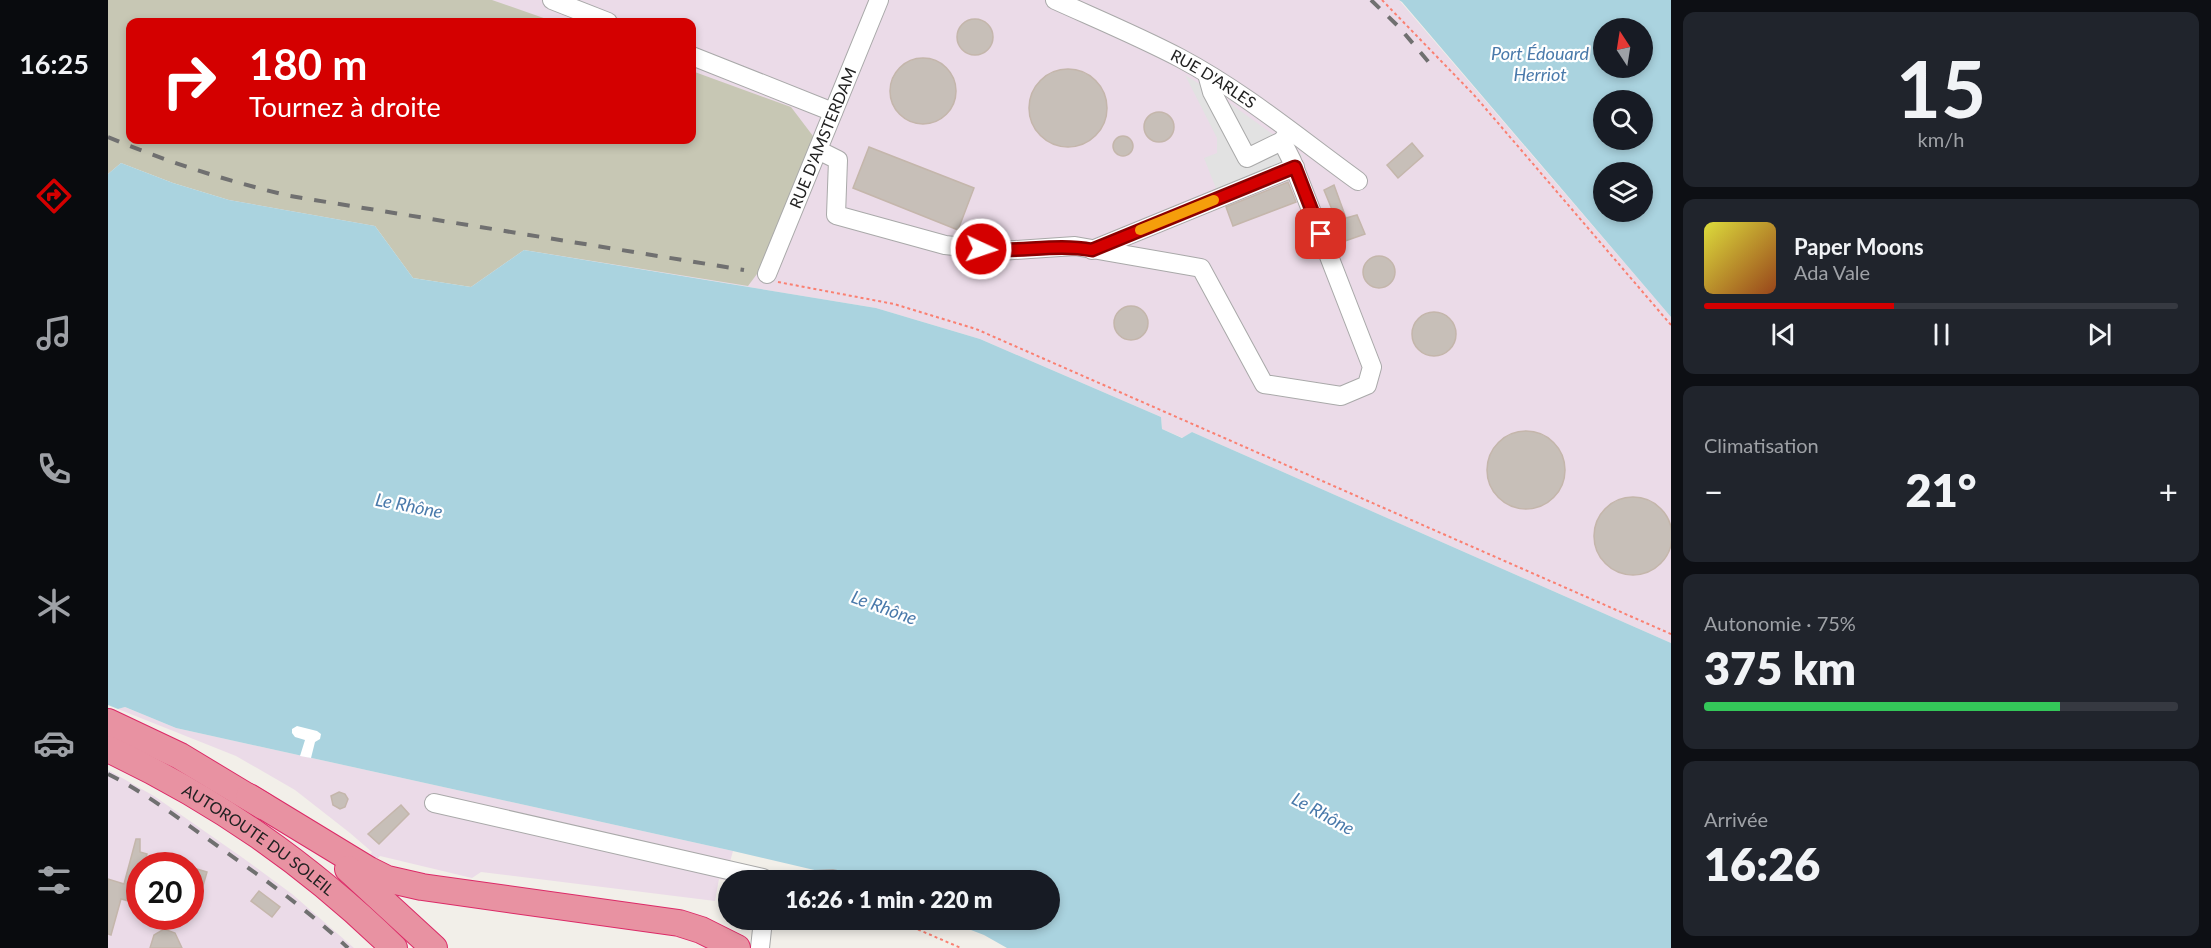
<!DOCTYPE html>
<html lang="fr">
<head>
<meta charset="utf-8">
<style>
	body { margin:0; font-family:Lato,sans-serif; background:#20242c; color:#f1f3f6; height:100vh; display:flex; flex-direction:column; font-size:22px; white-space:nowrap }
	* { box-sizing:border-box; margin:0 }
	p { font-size:20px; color:#9ea1a6 }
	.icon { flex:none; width:33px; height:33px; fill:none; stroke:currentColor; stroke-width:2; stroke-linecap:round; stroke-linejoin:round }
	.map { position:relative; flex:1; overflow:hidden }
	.sheet { display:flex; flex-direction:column; gap:12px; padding:12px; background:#0d0f14; width:540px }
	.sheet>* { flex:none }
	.guide { position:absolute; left:18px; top:18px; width:570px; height:126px; border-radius:12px; box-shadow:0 3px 9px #0003; background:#d40000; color:#fff; overflow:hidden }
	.needle { width:39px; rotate:348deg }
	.fabs { position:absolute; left:1485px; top:18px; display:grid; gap:12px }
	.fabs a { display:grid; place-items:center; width:60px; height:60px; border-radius:50%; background:#171b24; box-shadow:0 3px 9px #0003; font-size:30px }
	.speed { position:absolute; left:18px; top:852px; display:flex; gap:12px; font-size:30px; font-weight:700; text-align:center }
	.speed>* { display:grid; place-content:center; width:78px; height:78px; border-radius:50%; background:#171b24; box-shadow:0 3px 9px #0003; line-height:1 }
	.speed .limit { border:9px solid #d22; background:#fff; color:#111 }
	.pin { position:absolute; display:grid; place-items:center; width:51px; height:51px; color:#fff; margin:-26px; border-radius:12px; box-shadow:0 3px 9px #0006 }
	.me { position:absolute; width:66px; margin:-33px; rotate:93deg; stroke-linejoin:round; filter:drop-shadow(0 0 4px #0008) }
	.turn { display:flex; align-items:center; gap:21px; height:126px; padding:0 24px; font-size:27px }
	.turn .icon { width:78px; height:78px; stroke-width:2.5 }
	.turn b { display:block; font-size:42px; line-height:51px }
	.big { font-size:45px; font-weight:800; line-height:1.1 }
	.sheet .card { flex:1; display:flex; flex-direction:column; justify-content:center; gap:9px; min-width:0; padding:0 21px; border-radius:12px; background:#20242c }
	.sheet .dial { align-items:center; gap:0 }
	.dial b { font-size:78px; line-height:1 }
	.song { display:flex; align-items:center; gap:18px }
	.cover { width:72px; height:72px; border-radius:9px; background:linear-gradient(135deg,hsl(60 70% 55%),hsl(20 70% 35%)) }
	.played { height:6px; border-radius:3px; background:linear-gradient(90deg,#d40000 40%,#363941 40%) }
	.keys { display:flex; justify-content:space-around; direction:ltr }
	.heat { display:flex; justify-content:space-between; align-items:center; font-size:33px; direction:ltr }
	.charge { height:9px; border-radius:4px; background:linear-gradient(90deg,#34c759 75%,#363941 0) }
	.trip { position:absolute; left:610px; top:870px; width:342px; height:60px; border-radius:30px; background:#171b24; box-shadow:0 3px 9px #0003; font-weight:800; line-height:60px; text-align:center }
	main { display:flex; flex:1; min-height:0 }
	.dock { display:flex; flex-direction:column; width:108px; justify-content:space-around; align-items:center; background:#090b0e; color:#9ea1a6 }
	.dock .icon { width:42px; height:42px }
	.dock .on { color:#d40000 }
	.dock b { font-size:27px; color:#f1f3f6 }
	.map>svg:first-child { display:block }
	.industrial { fill:#ebdbe8; fill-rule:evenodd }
	.construction { fill:#c7c7b4 }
	.parking { fill:#e2e2e2 }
	.water { fill:#aad3df; fill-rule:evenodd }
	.pier { fill:#fff }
	.building { fill:#c7bfb8; stroke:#c4b6ab; stroke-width:1.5 }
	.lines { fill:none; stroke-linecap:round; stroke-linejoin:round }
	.minor-casing { stroke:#a9a9a9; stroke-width:20 }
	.highway-casing { stroke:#dc2a67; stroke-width:28 }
	.path { stroke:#fa8072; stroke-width:2; stroke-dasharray:3 3; stroke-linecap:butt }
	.minor { stroke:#fff; stroke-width:18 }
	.highway { stroke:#e892a2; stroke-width:26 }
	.rail { stroke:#707070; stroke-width:4; stroke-dasharray:12 12; stroke-linecap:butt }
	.route-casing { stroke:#8a0000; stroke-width:15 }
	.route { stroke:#d40000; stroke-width:10 }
	.slow { stroke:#f59e0b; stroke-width:10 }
	.labels { text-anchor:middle; stroke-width:4.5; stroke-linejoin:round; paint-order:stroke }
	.street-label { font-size:16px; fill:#222; stroke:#fff }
	.water-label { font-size:18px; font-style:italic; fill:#4a7aab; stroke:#fff }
</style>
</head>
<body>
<main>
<nav class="dock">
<b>16:25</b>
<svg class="icon on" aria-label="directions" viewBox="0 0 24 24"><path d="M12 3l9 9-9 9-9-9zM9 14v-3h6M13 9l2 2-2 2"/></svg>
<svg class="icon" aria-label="music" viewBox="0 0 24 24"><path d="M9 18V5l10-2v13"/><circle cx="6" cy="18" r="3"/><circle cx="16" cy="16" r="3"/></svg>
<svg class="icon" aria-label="phone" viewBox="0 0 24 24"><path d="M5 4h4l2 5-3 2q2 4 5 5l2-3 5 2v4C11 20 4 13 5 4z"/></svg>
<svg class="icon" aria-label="climate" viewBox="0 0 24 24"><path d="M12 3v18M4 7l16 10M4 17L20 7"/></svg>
<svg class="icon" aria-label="car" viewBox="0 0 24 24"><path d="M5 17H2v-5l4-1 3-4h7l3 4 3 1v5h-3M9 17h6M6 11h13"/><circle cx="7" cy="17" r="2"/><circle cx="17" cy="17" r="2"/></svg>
<svg class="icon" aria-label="filters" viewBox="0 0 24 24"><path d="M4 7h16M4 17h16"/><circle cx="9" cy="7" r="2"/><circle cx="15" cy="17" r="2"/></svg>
</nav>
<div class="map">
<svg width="1563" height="948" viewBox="0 0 1563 948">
	<rect width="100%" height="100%" fill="#f2efe9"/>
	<g class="industrial">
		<path d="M 0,0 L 1291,0 L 1563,317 L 1563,643 L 1084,432 L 1075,438 L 1054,429 L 1053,417 L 872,339 L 768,308 L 416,250 L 363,287 L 267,226 L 121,200 L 13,163 L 0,174 ZM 22,22 L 584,22 L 584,140 L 22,140 Z"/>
		<path d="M 17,707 L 68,728 L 625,851 L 617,880 L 611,879 L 607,901 L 373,872 L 364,878 L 272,856 L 267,861 L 261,856 L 264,852 L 242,833 L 187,790 L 128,756 L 10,709 Z"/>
		<path d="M 0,770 L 46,796 L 135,858 L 184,894 L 246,948 L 0,948 ZM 32,866 L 82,866 L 82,916 L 32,916 Z"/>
	</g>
	<path class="construction" d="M 0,0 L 384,0 L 447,22 L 22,22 L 22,140 L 584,140 L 584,71 L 683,107 L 705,136 L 655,266 L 640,286 L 416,250 L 363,287 L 305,278 L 267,226 L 121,200 L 65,183 L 13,163 L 0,174 Z"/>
	<path class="parking" d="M 1077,75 L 1116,99 L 1195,156 L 1109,191 L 1096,158 L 1109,153 L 1109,138 Z"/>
	<g class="water">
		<path d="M 1291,0 L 1563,0 L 1563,317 L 1294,2 ZM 1496,28 L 1534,28 L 1534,68 L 1496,68 ZM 1496,100 L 1534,100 L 1534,140 L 1496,140 ZM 1496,172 L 1534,172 L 1534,212 L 1496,212 Z"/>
		<path d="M 13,163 L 65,183 L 121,200 L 267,226 L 305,278 L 363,287 L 416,250 L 768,308 L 872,339 L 1053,417 L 1054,429 L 1074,438 L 1084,432 L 1563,643 L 1563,948 L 899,948 L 876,935 L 837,920 L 942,920 L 942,880 L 742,880 L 732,876 L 625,851 L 68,728 L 17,707 L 10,709 L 0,705 L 0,174 Z"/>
	</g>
	<path class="pier" d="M 189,726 L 209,731 L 213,734 L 212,739 L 207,742 L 203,758 L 192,756 L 197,740 L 187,737 L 184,733 L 184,729 Z"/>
	<g class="building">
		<circle cx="867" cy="37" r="18"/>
		<circle cx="815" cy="91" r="33"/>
		<circle cx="960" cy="108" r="39"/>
		<circle cx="1051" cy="127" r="15"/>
		<circle cx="1015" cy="146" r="10"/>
		<path d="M 1304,143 L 1315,156 L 1290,178 L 1279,165 Z"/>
		<path d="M 761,147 L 866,188 L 850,230 L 745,188 Z"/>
		<path d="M 1180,182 L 1188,202 L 1125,226 L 1118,207 Z"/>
		<path d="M 1226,185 L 1238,218 L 1249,215 L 1257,234 L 1237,241 L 1216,190 Z"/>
		<circle cx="1271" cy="272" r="16"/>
		<circle cx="1023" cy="323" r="17"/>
		<circle cx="1326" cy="334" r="22"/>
		<circle cx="1418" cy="470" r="39"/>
		<circle cx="1525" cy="536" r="39"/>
		<path d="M 231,792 L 237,794 L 240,799 L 237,807 L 232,809 L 225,805 L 223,796 Z"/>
		<path d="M 293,805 L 301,814 L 271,844 L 260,834 Z"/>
		<path d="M 28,839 L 32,839 L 32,852 L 39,854 L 36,866 L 32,866 L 32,904 L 13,899 L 3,935 L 0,934 L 0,879 L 16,884 Z"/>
		<path d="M 82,867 L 99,872 L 92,896 L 82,893 Z"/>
		<path d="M 151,891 L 172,907 L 164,917 L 143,901 Z"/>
		<path d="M 56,929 L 67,933 L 74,948 L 42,948 L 46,935 Z"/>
	</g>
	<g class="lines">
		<g class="minor-casing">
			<g id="minor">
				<path d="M 444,0 L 500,22"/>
				<path id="s1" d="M 947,0 C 989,19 1032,37 1072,58 C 1136,92 1192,139 1250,181"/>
				<path d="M 584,56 L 725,112"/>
				<path d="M 1099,74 L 1104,92 L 1139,158 L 1174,141 L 1180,133"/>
				<path d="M 710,150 L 730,160 L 728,215 L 837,245 L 892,251 L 967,246 L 1093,268 L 1156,384 L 1233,396 L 1259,385 L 1264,367 L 1184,161 L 1174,141"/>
				<path d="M 984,250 L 1187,167"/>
				<path id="s2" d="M 659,274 L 771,0"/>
				<path d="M 326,803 L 620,870 L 655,878 L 655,880"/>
				<path d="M 706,880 L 725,879"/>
				<path d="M 652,948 L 655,920"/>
			</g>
		</g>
		<g class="highway-casing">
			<g id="highway">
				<path d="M 0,722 L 72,756 L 155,806"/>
				<path id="s3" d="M 0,749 C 108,800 200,864 286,948"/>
				<path d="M 141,797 L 261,870 L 279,879 L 314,887 L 571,923 L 593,930 L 629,948"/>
				<path d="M 240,869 L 326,948"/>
			</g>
		</g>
		<g class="path">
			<path d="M 1274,0 L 1366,95 L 1563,325"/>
			<path d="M 670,282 L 786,304 L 868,329 L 1563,634"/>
			<path d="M 788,920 L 853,948"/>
		</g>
		<use href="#minor" class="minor"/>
		<use href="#highway" class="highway"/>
		<g class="rail">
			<path d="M 1263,0 L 1291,27 L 1324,66"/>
			<path d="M 0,137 C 59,162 119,181 182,196 L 636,270"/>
			<path d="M 0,774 C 34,791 66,815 97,837 C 146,872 196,906 240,948"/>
		</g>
	</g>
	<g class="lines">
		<g class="route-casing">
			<path id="route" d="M 873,249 C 910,253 948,243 984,250 L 1187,167 L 1213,234"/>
		</g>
		<use href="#route" class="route"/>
		<path class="slow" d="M 1032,230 L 1106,200"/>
	</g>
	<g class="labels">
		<g class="street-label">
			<text dy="6" stroke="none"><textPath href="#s1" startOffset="177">RUE D'ARLES</textPath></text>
			<text dy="6" stroke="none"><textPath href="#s2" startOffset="147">RUE D'AMSTERDAM</textPath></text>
			<text dy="6" stroke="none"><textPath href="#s3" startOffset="176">AUTOROUTE DU SOLEIL</textPath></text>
		</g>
		<g class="water-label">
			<text x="1432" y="60">Port Édouard<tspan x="1432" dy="21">Herriot</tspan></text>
			<text transform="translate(301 506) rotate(11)" y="6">Le Rhône</text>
			<text transform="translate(776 608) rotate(20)" y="6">Le Rhône</text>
			<text transform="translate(1215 814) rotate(29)" y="6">Le Rhône</text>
		</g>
	</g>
</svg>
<div class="fabs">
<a><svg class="needle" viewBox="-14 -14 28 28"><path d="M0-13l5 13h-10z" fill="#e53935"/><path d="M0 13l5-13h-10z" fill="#9ea1a6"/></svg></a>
<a><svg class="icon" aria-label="search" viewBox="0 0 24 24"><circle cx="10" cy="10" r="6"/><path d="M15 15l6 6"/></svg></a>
<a><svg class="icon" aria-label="layers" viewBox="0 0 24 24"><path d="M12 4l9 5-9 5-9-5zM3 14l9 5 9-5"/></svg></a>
</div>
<div class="speed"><div class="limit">20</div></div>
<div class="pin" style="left:1213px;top:234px;background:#d93025"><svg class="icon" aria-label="arrive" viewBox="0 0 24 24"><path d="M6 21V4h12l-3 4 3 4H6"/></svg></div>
<svg class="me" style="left:873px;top:249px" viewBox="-20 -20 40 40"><circle r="17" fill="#d40000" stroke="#fff" stroke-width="3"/><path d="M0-11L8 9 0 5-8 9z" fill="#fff"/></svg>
<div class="trip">16:26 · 1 min · 220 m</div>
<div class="guide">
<div class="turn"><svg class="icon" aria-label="right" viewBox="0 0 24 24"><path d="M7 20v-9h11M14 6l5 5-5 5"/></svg><div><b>180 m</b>Tournez à droite</div></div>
</div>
</div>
<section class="sheet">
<div class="card dial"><b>15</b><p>km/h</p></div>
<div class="card">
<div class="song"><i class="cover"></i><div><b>Paper Moons</b><p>Ada Vale</p></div></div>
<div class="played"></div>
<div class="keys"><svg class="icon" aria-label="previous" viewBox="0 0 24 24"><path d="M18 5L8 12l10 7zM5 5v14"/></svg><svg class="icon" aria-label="pause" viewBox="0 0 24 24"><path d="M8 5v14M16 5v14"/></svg><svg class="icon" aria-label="next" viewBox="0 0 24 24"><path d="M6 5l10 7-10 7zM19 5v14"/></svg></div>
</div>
<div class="card"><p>Climatisation</p>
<div class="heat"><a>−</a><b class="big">21°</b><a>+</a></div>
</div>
<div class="card"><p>Autonomie · 75%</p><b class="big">375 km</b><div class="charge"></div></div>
<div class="card"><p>Arrivée</p><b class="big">16:26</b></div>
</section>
</main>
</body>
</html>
